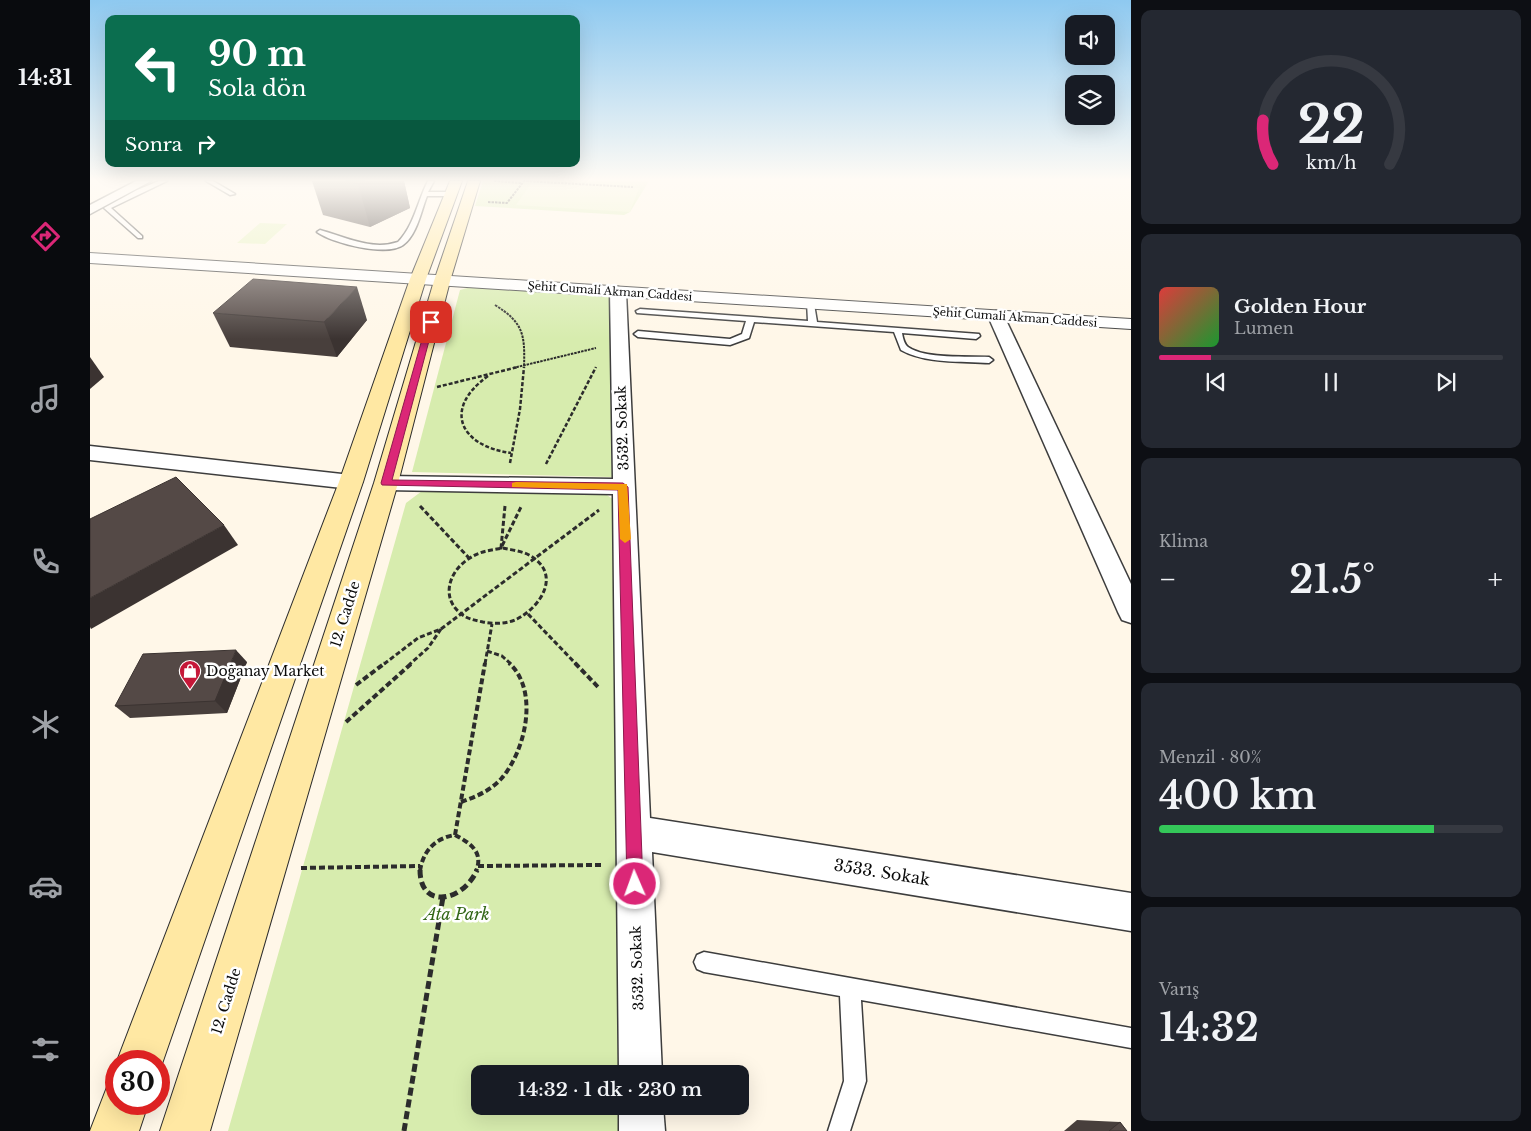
<!DOCTYPE html>
<html lang="tr">
<head>
<meta charset="utf-8">
<style>
	body { margin:0; font-family:"Libre Baskerville",serif; background:#242831; color:#f1f3f6; height:100vh; display:flex; flex-direction:column; font-size:19px; white-space:nowrap }
	* { box-sizing:border-box; margin:0 }
	p { font-size:16px; color:#9ea1a6 }
	.icon { flex:none; width:28px; height:28px; fill:none; stroke:currentColor; stroke-width:2; stroke-linecap:round; stroke-linejoin:round }
	.map { position:relative; flex:1; overflow:hidden }
	.panel { display:flex; flex-direction:column; gap:10px; padding:10px; background:#0d0f14; width:400px }
	.panel>* { flex:none }
	.banner { position:absolute; left:15px; top:15px; width:475px; height:152px; border-radius:10px; box-shadow:0 5px 20px #0002; background:#0b6e4f; color:#fff; overflow:hidden }
	.controls { position:absolute; left:975px; top:15px; display:grid; gap:10px }
	.controls a { display:grid; place-items:center; width:50px; height:50px; border-radius:10px; background:#171b24; box-shadow:0 5px 20px #0002; font-size:25px }
	.speed { position:absolute; left:15px; top:1050px; display:flex; gap:10px; font-size:25px; font-weight:700; text-align:center }
	.speed>* { display:grid; place-content:center; width:65px; height:65px; border-radius:50%; background:#171b24; box-shadow:0 5px 20px #0002; line-height:1 }
	.speed .limit { border:8px solid #d22; background:#fff; color:#111 }
	.pin { position:absolute; display:grid; place-items:center; width:42px; height:42px; color:#fff; margin:-21px; border-radius:10px; box-shadow:0 2px 8px #0006 }
	.me { position:absolute; width:55px; margin:-28px; rotate:358deg; stroke-linejoin:round; filter:drop-shadow(0 0 4px #0008) }
	.turn { display:flex; align-items:center; gap:18px; height:105px; padding:0 20px; font-size:22px }
	.turn .icon { width:65px; height:65px; stroke-width:2.5 }
	.turn b { display:block; font-size:35px; line-height:42px }
	.then { display:flex; align-items:center; height:48px; padding:0 20px; background:#0003; gap:10px; font-size:19px }
	.big { font-size:38px; font-weight:600; line-height:1.1 }
	.panel .tile { flex:1; display:flex; flex-direction:column; justify-content:center; gap:8px; min-width:0; padding:0 18px; border-radius:10px; background:#242831 }
	.panel .dial { align-items:center; gap:0 }
	.dial svg { height:130px; overflow:visible; fill:none; stroke:#363941; stroke-width:7; stroke-linecap:round; text-anchor:middle }
	.dial text { fill:#f1f3f6; stroke:none }
	.song { display:flex; align-items:center; gap:15px }
	.cover { width:60px; height:60px; border-radius:8px; background:linear-gradient(135deg,hsl(0 70% 55%),hsl(130 70% 35%)) }
	.played { height:5px; border-radius:2px; background:linear-gradient(90deg,#db2777 15%,#363941 15%) }
	.keys { display:flex; justify-content:space-around; direction:ltr }
	.heat { display:flex; justify-content:space-between; align-items:center; font-size:28px; direction:ltr }
	.charge { height:8px; border-radius:4px; background:linear-gradient(90deg,#34c759 80%,#363941 0) }
	.trip { position:absolute; left:381px; top:1065px; width:278px; height:50px; border-radius:10px; background:#171b24; box-shadow:0 5px 20px #0002; font-weight:600; line-height:50px; text-align:center }
	main { display:flex; flex:1; min-height:0 }
	.tabs { display:flex; flex-direction:column; width:90px; justify-content:space-around; align-items:center; background:#090b0e; color:#9ea1a6 }
	.tabs .icon { width:35px; height:35px }
	.tabs .selected { color:#db2777 }
	.tabs b { font-size:22px; color:#f1f3f6 }
	.map>svg:first-child { display:block }
	.green { fill:#d7ecae }
	.pitch { fill:#e8f3c1 }
	.lines { fill:none; stroke-linecap:round; stroke-linejoin:round }
	.service-casing { stroke:#3d3d3d; stroke-width:3 }
	.minor-casing { stroke:#3d3d3d; stroke-width:3 }
	.tertiary-casing { stroke:#3d3d3d; stroke-width:2 }
	.secondary-casing { stroke:#2c2c2c; stroke-width:2 }
	.path-far4 { stroke:#2c2c2c; stroke-width:2; stroke-dasharray:2.5 1; stroke-linecap:butt }
	.path-far3 { stroke:#2c2c2c; stroke-width:2.5; stroke-dasharray:4 2; stroke-linecap:butt }
	.path-far2 { stroke:#2c2c2c; stroke-width:3; stroke-dasharray:5 2.5; stroke-linecap:butt }
	.path-far1 { stroke:#2c2c2c; stroke-width:4; stroke-dasharray:6 3; stroke-linecap:butt }
	.path { stroke:#2c2c2c; stroke-width:5; stroke-dasharray:8 4; stroke-linecap:butt }
	.service { fill:#fff; fill-rule:evenodd }
	.minor { fill:#fff; fill-rule:evenodd }
	.tertiary { fill:#fff; fill-rule:evenodd }
	.secondary { fill:#ffe8a3; fill-rule:evenodd }
	.wall { fill:#483f3c }
	.shaded-wall { fill:#3b3331 }
	.building { fill:#544946; stroke:#3b3331 }
	.route { fill:#db2777; stroke:#8e194d }
	.slow { fill:#f59e0b }
	.labels { text-anchor:middle; stroke-width:5; stroke-linejoin:round; paint-order:stroke }
	.far-street-label { font-size:11px; fill:#0a0a0a; stroke:#fff }
	.street-label { font-size:14px; fill:#0a0a0a; stroke:#fff }
	.poi-label { font-size:14px; fill:#0a0a0a; stroke:#fff; text-anchor:start }
	.near-street-label { font-size:16px; fill:#0a0a0a; stroke:#fff }
	.near-park-label { font-size:16px; font-style:italic; fill:#326616; stroke:#fff }
</style>
</head>
<body>
<main>
<nav class="tabs">
<b>14:31</b>
<svg class="icon selected" aria-label="directions" viewBox="0 0 24 24"><path d="M12 3l9 9-9 9-9-9zM9 14v-3h6M13 9l2 2-2 2"/></svg>
<svg class="icon" aria-label="music" viewBox="0 0 24 24"><path d="M9 18V5l10-2v13"/><circle cx="6" cy="18" r="3"/><circle cx="16" cy="16" r="3"/></svg>
<svg class="icon" aria-label="phone" viewBox="0 0 24 24"><path d="M5 4h4l2 5-3 2q2 4 5 5l2-3 5 2v4C11 20 4 13 5 4z"/></svg>
<svg class="icon" aria-label="climate" viewBox="0 0 24 24"><path d="M12 3v18M4 7l16 10M4 17L20 7"/></svg>
<svg class="icon" aria-label="car" viewBox="0 0 24 24"><path d="M5 17H2v-5l4-1 3-4h7l3 4 3 1v5h-3M9 17h6M6 11h13"/><circle cx="7" cy="17" r="2"/><circle cx="17" cy="17" r="2"/></svg>
<svg class="icon" aria-label="filters" viewBox="0 0 24 24"><path d="M4 7h16M4 17h16"/><circle cx="9" cy="7" r="2"/><circle cx="15" cy="17" r="2"/></svg>
</nav>
<div class="map">
<svg width="1041" height="1131" viewBox="0 0 1041 1131">
	<rect width="100%" height="100%" fill="#fff7e8"/>
	<g class="green">
		<path d="M 393,181 L 559,181 L 540,212 L 534,215 L 385,206 Z"/>
		<path d="M 381,287 L 519,297 L 522,477 L 322,472 L 370,290 Z"/>
		<path d="M 332,491 L 514,493 L 524,500 L 528,1074 L 390,1074 L 390,1106 L 528,1106 L 528,1131 L 138,1131 L 316,503 Z"/>
	</g>
	<g class="pitch">
		<path d="M 442,182 L 549,188 L 540,212 L 426,205 Z"/>
		<path d="M 170,223 L 197,224 L 175,244 L 147,243 Z"/>
	</g>
	<g class="lines">
		<g class="service-casing">
			<g id="service">
				<path d="M 69,181 L 77,181 L 21,208 L 52,236 L 52,238 L 48,238 L 14,208 L 47,190 Z"/>
				<path d="M 116,181 L 123,181 L 145,194 L 140,195 Z"/>
				<path d="M 338,181 L 344,181 L 338,192 L 361,192 L 364,194 L 361,196 L 337,196 C 331,211 327,235 313,245 C 296,257 242,243 227,232 L 230,230 C 255,237 282,251 308,242 C 324,226 328,200 338,181 Z"/>
				<path d="M 717,302 L 724,304 L 727,322 L 889,334 L 890,336 L 886,339 L 812,333 C 813,338 814,344 818,347 C 834,359 879,356 899,357 L 903,360 L 899,363 C 871,361 836,364 811,350 L 804,332 L 664,322 L 659,338 L 640,345 L 548,337 L 544,334 L 548,331 L 640,339 L 652,334 L 656,321 L 547,313 L 546,311 L 550,309 L 718,321 Z"/>
				<path d="M 614,952 L 1041,1028 L 1041,1048 L 771,1000 L 776,1081 L 760,1131 L 738,1131 L 754,1081 L 750,996 L 614,972 L 607,969 L 604,962 L 607,955 Z"/>
			</g>
		</g>
		<g class="minor-casing">
			<g id="minor">
				<path d="M 46,181 L 61,181 L 0,214 L 0,205 Z"/>
				<path d="M 528,287 L 533,289 L 536,292 L 560,818 L 1041,893 L 1041,931 L 562,852 L 572,1074 L 529,1074 L 523,494 L 296,490 L 288,488 L 285,483 L 288,478 L 296,476 L 523,479 L 520,292 L 523,289 Z"/>
				<path d="M 906,311 L 912,313 L 914,316 L 1041,584 L 1041,623 L 1032,620 L 1028,612 L 898,316 L 900,313 Z"/>
				<path d="M 0,446 L 261,475 L 269,477 L 272,482 L 269,487 L 261,489 L 0,460 Z"/>
				<path d="M 529,1106 L 573,1106 L 575,1131 L 529,1131 Z"/>
			</g>
		</g>
		<g class="tertiary-casing">
			<path id="tertiary" d="M 0,253 L 1041,319 L 1041,329 L 0,263 Z"/>
		</g>
		<g class="secondary-casing">
			<g id="secondary">
				<path d="M 360,181 L 372,181 L 336,279 L 273,482 L 73,1061 L 69,1072 L 69,1061 L 27,1061 L 249,482 L 320,279 Z"/>
				<path d="M 378,181 L 390,181 L 360,281 L 308,483 L 120,1131 L 70,1131 L 284,483 L 344,281 Z"/>
				<path d="M 26,1083 L 26,1104 L 58,1104 L 49,1131 L 0,1131 L 17,1087 Z"/>
			</g>
		</g>
		<g class="path-far4">
			<path d="M 404,181 L 432,183"/>
			<path d="M 398,202 L 417,203 L 434,181 L 543,187"/>
			<path d="M 405,305 C 434,323 435,335 434,368"/>
			<path d="M 423,368 L 506,348"/>
		</g>
		<g class="path-far3">
			<path d="M 398,376 C 352,409 370,446 421,453"/>
			<path d="M 347,387 L 428,367"/>
			<path d="M 420,463 L 430,409 L 434,367"/>
			<path d="M 456,464 L 506,367"/>
		</g>
		<g class="path-far2">
			<path d="M 330,506 L 379,558"/>
			<path d="M 415,506 L 411,548 L 431,507"/>
			<path d="M 413,548 C 421,550 432,551 439,555 C 472,573 452,606 427,619 C 417,624 404,624 393,622 C 384,620 376,619 369,612 C 350,595 361,569 380,558 C 390,551 402,550 413,548 Z"/>
			<path d="M 438,614 L 486,664"/>
			<path d="M 351,629 L 509,510"/>
			<path d="M 397,651 L 412,656 L 421,664"/>
			<path d="M 294,664 L 328,638 L 351,629 L 338,648 L 320,664"/>
			<path d="M 395,664 L 402,624"/>
		</g>
		<g class="path-far1">
			<path d="M 485,663 L 509,688"/>
			<path d="M 266,685 L 295,663"/>
			<path d="M 256,722 L 322,663"/>
			<path d="M 371,802 C 385,797 400,791 411,779 C 435,752 450,691 419,663"/>
			<path d="M 365,835 L 395,663"/>
			<path d="M 388,866 L 511,865"/>
			<path d="M 211,868 L 330,866"/>
			<path d="M 330,871 C 333,851 345,838 365,835 C 380,843 394,852 386,871"/>
		</g>
		<g class="path">
			<path d="M 330,870 C 330,910 373,902 387,870"/>
			<path d="M 314,1131 L 353,897"/>
		</g>
		<use href="#service" class="service"/>
		<use href="#minor" class="minor"/>
		<use href="#tertiary" class="tertiary"/>
		<use href="#secondary" class="secondary"/>
	</g>
	<g class="wall">
		<path d="M 222,181 L 314,181 L 320,208 L 280,227 L 233,215 Z"/>
		<path d="M 123,313 L 277,320 L 247,357 L 140,347 Z"/>
		<path d="M 157,662 L 137,713 L 40,718 L 25,706 Z"/>
		<path d="M 987,1120 L 1030,1122 L 1037,1131 L 974,1131 Z"/>
	</g>
	<g class="shaded-wall">
		<path d="M 275,181 L 314,181 L 320,208 L 280,227 L 268,184 Z"/>
		<path d="M 267,287 L 277,320 L 247,357 L 234,322 Z"/>
		<path d="M 0,357 L 14,377 L 0,389 Z"/>
		<path d="M 134,525 L 148,545 L 1,629 L 0,627 L 0,598 Z"/>
		<path d="M 146,650 L 157,662 L 137,713 L 125,701 Z"/>
	</g>
	<g class="building">
		<path d="M 255,181 L 275,181 L 268,184 Z"/>
		<path d="M 163,279 L 267,287 L 234,322 L 123,313 Z"/>
		<path d="M 86,477 L 134,525 L 0,598 L 0,519 Z"/>
		<path d="M 146,650 L 125,701 L 25,706 L 53,654 Z"/>
		<path d="M 1030,1122 L 1037,1131 L 1019,1131 Z"/>
	</g>
	<linearGradient id="sky" x2="0" y2="1"><stop stop-color="#8ec9f0"/><stop offset="0.53" stop-color="#fffbf5"/><stop offset="1" stop-color="#fffbf5" stop-opacity="0"/></linearGradient>
	<rect width="1041" height="339" fill="url(#sky)"/>
	<path class="route" d="M 341,320 L 344,322 L 302,480 L 533,483 L 538,487 L 553,884 L 551,890 L 545,892 L 539,890 L 537,884 L 528,490 L 292,485 L 291,483 L 337,322 Z"/>
	<path class="slow" d="M 426,482 L 537,484 L 541,539 L 535,543 L 530,539 L 528,490 L 422,487 L 422,483 Z"/>
	<defs>
		<g id="shop-pin" transform="scale(1.125)"><path d="M0 17L-7.5 6A9.5 9.5 0 1 1 7.5 6Z" fill="#c51738" stroke="#fff"/><path d="M-5-2.5h2.3a2.7 3.5 0 0 1 5.4 0H5L5.5 6h-11ZM-1.5-2.5h3a1.5 2.3 0 0 0-3 0Z" fill="#fff"/></g>
	</defs>
	<g fill-rule="evenodd">
		<use href="#shop-pin" x="100" y="671"/>
	</g>
	<g class="labels">
		<g class="far-street-label">
			<text transform="translate(520 291) rotate(4)" y="4">Şehit Cumali Akman Caddesi</text>
			<text transform="translate(925 317) rotate(4)" y="4">Şehit Cumali Akman Caddesi</text>
		</g>
		<g class="street-label">
			<text transform="translate(532 428) rotate(-92)" y="5">3532. Sokak</text>
			<text transform="translate(255 614) rotate(-73)" y="5">12. Cadde</text>
			<text transform="translate(547 968) rotate(-92)" y="5">3532. Sokak</text>
			<text transform="translate(136 1001) rotate(-73)" y="5">12. Cadde</text>
		</g>
		<g class="poi-label">
			<text x="116" y="676">Doğanay Market</text>
		</g>
		<g class="near-street-label">
			<text transform="translate(792 872) rotate(9)" y="6">3533. Sokak</text>
		</g>
		<g class="near-park-label">
			<text x="367" y="920">Ata Park</text>
		</g>
	</g>
</svg>
<div class="controls">
<a><svg class="icon" aria-label="sound" viewBox="0 0 24 24"><path d="M4 9h4l5-4v14l-5-4H4zM17 9q2 3 0 6"/></svg></a>
<a><svg class="icon" aria-label="layers" viewBox="0 0 24 24"><path d="M12 4l9 5-9 5-9-5zM3 14l9 5 9-5"/></svg></a>
</div>
<div class="speed"><div class="limit">30</div></div>
<div class="pin" style="left:341px;top:322px;background:#d93025"><svg class="icon" aria-label="arrive" viewBox="0 0 24 24"><path d="M6 21V4h12l-3 4 3 4H6"/></svg></div>
<svg class="me" style="left:545px;top:884px" viewBox="-20 -20 40 40"><circle r="17" fill="#db2777" stroke="#fff" stroke-width="3"/><path d="M0-11L8 9 0 5-8 9z" fill="#fff"/></svg>
<div class="trip">14:32 · 1 dk · 230 m</div>
<div class="banner">
<div class="turn"><svg class="icon" aria-label="left" viewBox="0 0 24 24"><path d="M17 20v-9H6M10 6l-5 5 5 5"/></svg><div><b>90 m</b>Sola dön</div></div>
<div class="then">Sonra<svg class="icon" aria-label="right" viewBox="0 0 24 24"><path d="M7 20v-9h11M14 6l5 5-5 5"/></svg></div>
</div>
</div>
<section class="panel">
<div class="tile dial"><svg viewBox="0 0 100 80">
<path d="M14 69A42 42 0 1 1 86 69"/>
<path d="M14 69A42 42 0 0 1 8 42" stroke="#db2777"/>
<text x="50" y="56" font-size="32" font-weight="700">22</text>
<text x="50" y="72" font-size="11">km/h</text>
</svg></div>
<div class="tile">
<div class="song"><i class="cover"></i><div><b>Golden Hour</b><p>Lumen</p></div></div>
<div class="played"></div>
<div class="keys"><svg class="icon" aria-label="previous" viewBox="0 0 24 24"><path d="M18 5L8 12l10 7zM5 5v14"/></svg><svg class="icon" aria-label="pause" viewBox="0 0 24 24"><path d="M8 5v14M16 5v14"/></svg><svg class="icon" aria-label="next" viewBox="0 0 24 24"><path d="M6 5l10 7-10 7zM19 5v14"/></svg></div>
</div>
<div class="tile"><p>Klima</p>
<div class="heat"><a>−</a><b class="big">21.5°</b><a>+</a></div>
</div>
<div class="tile"><p>Menzil · 80%</p><b class="big">400 km</b><div class="charge"></div></div>
<div class="tile"><p>Varış</p><b class="big">14:32</b></div>
</section>
</main>
</body>
</html>
